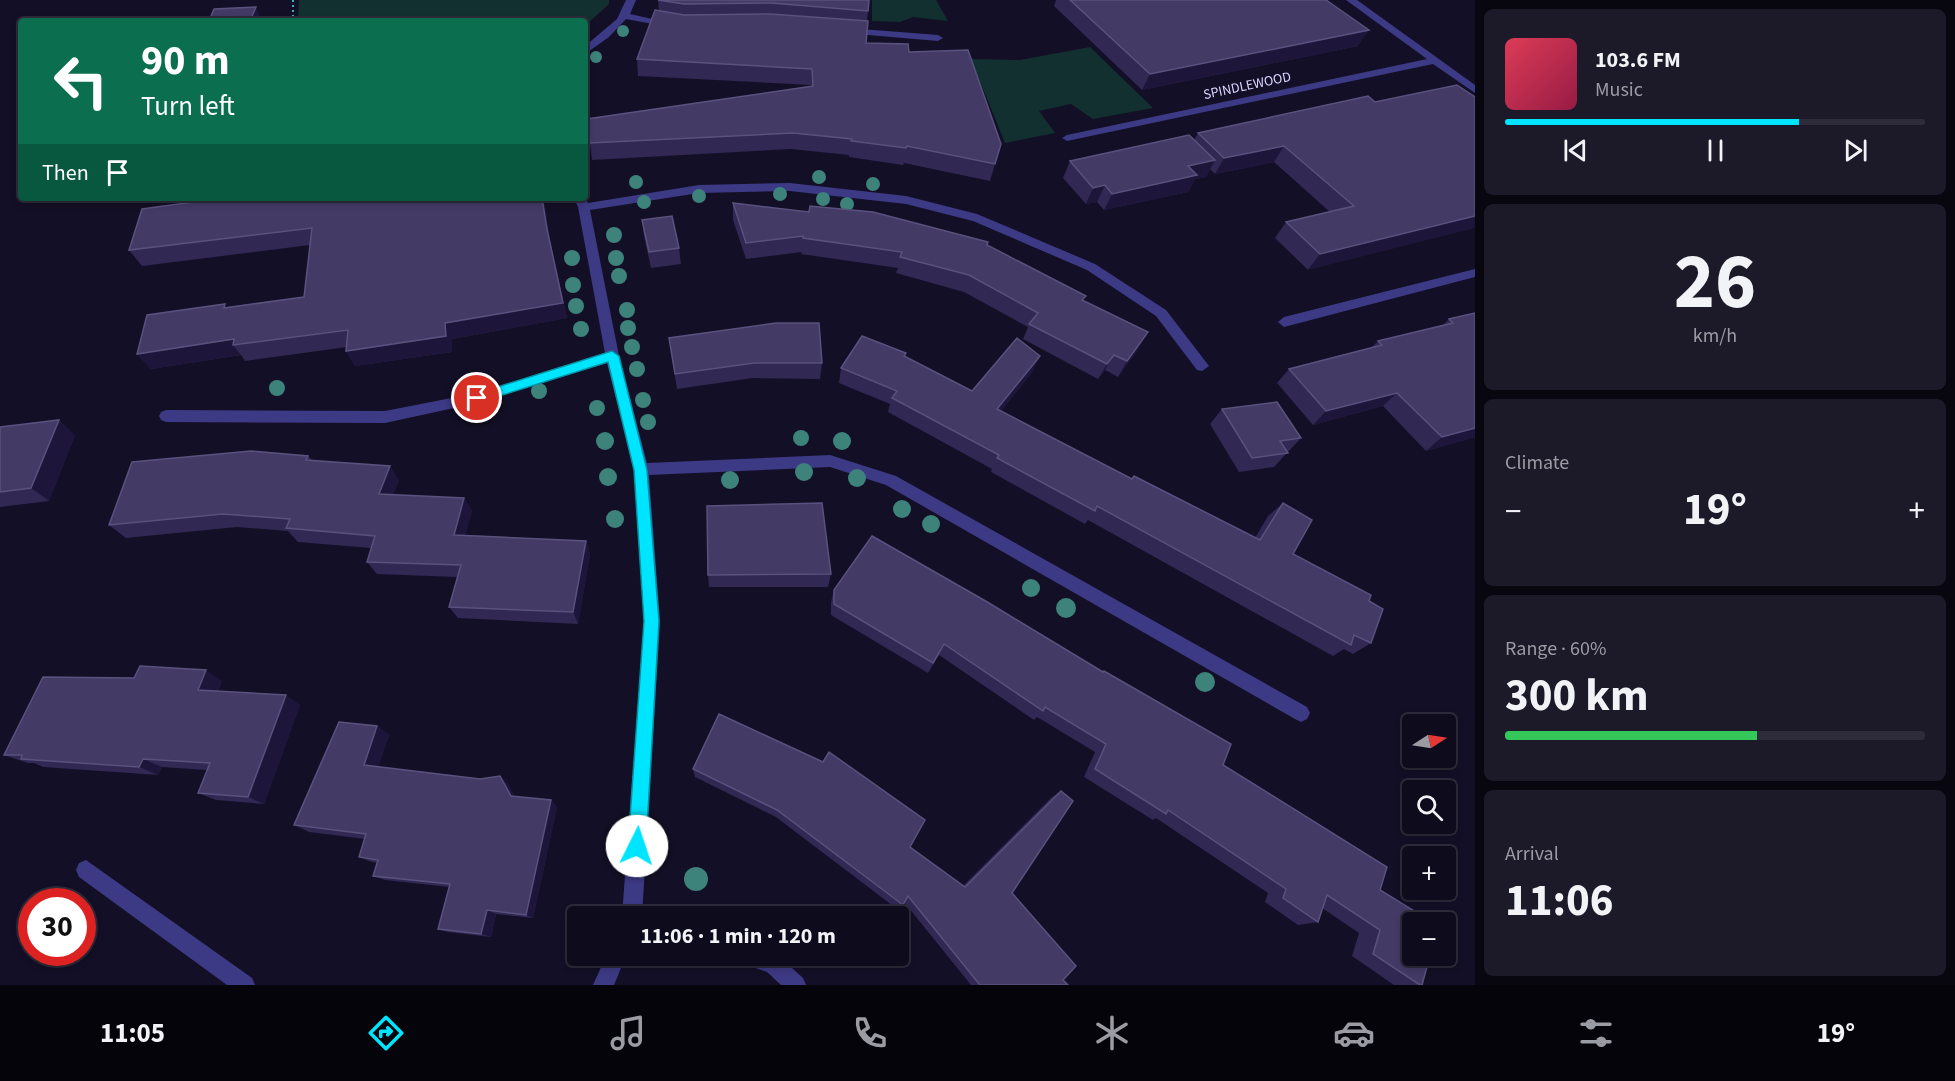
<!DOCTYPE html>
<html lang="en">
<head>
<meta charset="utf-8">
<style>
	body { margin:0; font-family:"Source Sans 3",sans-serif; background:#1c1929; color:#f1f3f6; height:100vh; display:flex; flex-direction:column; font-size:22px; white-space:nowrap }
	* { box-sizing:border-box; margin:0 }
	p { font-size:20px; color:#9b9ba3 }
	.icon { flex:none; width:33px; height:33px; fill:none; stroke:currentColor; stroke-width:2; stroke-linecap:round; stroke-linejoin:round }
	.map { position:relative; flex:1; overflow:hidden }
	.sheet { display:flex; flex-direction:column; gap:9px; padding:9px; background:#08060f; width:480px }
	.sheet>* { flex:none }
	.hud { position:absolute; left:18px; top:18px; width:570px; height:183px; border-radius:6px; box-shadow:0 3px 9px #0003,0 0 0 2px #2e2b3b; background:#0b6e4f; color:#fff; overflow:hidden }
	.needle { width:39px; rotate:78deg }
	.controls { position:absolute; left:1402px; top:714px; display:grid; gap:12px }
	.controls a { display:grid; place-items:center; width:54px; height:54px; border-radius:6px; background:#0e0b1c; box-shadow:0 3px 9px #0003,0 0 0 2px #2e2b3b; font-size:30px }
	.speed { position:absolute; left:18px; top:888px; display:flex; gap:12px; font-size:30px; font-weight:700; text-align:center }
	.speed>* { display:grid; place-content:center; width:78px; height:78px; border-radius:50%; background:#0e0b1c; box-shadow:0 3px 9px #0003,0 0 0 2px #2e2b3b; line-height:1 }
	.speed .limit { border:9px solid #d22; background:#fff; color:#111 }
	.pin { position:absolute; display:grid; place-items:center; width:51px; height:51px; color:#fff; margin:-26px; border:3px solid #fff; border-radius:50%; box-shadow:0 2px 6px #0007 }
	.me { position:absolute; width:66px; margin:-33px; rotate:4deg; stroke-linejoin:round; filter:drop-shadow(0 0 4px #0008) }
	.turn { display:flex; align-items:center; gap:21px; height:126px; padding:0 24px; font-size:27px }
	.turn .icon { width:78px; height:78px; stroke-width:2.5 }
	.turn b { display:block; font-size:42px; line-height:51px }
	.then { display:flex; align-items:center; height:57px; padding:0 24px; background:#0003; gap:12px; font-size:22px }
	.big { font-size:45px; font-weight:700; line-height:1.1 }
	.sheet .tile { flex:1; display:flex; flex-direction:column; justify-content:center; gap:9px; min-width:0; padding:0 21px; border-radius:9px; background:#1c1929 }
	.sheet .dial { align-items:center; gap:0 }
	.dial b { font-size:78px; line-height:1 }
	.song { display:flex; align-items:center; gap:18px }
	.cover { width:72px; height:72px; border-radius:9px; background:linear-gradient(135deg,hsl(350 70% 55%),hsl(340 70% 35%)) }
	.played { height:6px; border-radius:3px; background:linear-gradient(90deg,#00e5ff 70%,#2e2b3b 70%) }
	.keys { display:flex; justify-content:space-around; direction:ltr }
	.heat { display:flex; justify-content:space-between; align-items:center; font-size:33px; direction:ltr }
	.charge { height:9px; border-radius:4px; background:linear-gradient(90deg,#34c759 60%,#2e2b3b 0) }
	.trip { position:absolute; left:567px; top:906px; width:342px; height:60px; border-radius:6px; background:#0e0b1c; box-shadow:0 3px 9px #0003,0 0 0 2px #2e2b3b; font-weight:700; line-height:60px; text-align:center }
	.tabs { display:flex; height:96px; justify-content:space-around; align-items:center; background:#06040b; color:#9b9ba3 }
	.tabs .icon { width:42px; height:42px }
	.tabs .current { color:#00e5ff }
	.tabs b { font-size:27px; color:#f1f3f6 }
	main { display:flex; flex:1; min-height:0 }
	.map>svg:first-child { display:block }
	.green { fill:#12302f }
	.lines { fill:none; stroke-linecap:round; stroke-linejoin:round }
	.path { stroke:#2fb8b0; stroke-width:2; stroke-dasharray:2 3; stroke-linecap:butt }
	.minor { fill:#3d3a85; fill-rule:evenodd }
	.tree { fill:#3d827b }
	.wall { fill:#312854 }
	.shaded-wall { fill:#1d163a }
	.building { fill:#433a66; stroke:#5a527e; stroke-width:1.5 }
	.route { fill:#00e5ff; stroke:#0095a6; stroke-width:1.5 }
	.labels { text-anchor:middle; stroke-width:6; stroke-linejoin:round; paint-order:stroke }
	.far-street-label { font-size:14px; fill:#d9d4ff; stroke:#130f26 }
</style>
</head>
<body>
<main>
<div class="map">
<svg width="1475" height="985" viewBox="0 0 1475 985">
	<rect width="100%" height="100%" fill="#130f26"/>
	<g class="green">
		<path d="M 299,0 L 609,0 L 609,4 L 585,26 L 585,21 L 298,21 Z"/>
		<path d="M 872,0 L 936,0 L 948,21 L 913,17 L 900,22 L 872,21 Z"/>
		<path d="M 1090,47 L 1153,108 L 1093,119 L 1071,104 L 1039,111 L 1055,133 L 1005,143 L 971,59 L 1020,60 Z"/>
	</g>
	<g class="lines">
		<path class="path" d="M 293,0 L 293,21"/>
		<g class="minor">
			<path d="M 626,0 L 636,0 L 630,14 L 674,24 L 669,27 L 626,19 L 609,37 L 585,54 L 585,46 L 617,19 Z"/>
			<path d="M 1346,0 L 1357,0 L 1475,85 L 1475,93 L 1433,64 L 1067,141 L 1062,138 L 1067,135 L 1427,59 Z"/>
			<path d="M 848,28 L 938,35 L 943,38 L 938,41 L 845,33 L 845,29 Z"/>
			<path d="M 790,183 L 906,196 L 977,214 L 1095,264 L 1166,310 L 1209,366 L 1202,371 L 1197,370 L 1156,316 L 1087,270 L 973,221 L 906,204 L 790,191 L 699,193 L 590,210 L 619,356 L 647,463 L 830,455 L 896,476 L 1307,707 L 1310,713 L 1307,719 L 1301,722 L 1295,719 L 886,485 L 830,467 L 649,475 L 660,621 L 642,916 L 622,916 L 644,621 L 634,469 L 607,363 L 477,403 L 385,423 L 166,422 L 161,420 L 159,416 L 161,412 L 166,410 L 385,411 L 477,393 L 605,353 L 578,207 L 574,198 L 585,197 L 588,203 L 699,185 Z"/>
			<path d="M 1475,269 L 1475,277 L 1284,327 L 1278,322 L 1284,317 Z"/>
			<path d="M 86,860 L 252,978 L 255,985 L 227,985 L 79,877 L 76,870 L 79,863 Z"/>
			<path d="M 606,956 L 626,956 L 614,985 L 593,985 Z"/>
			<path d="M 739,956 L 780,957 L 803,978 L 806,985 L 781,985 L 767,972 L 742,963 Z"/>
		</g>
	</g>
	<g class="tree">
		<circle cx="623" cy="31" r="6"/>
		<circle cx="596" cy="57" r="6"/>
		<circle cx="819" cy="177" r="7"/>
		<circle cx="636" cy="182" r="7"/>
		<circle cx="873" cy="184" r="7"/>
		<circle cx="780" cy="194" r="7"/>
		<circle cx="699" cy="196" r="7"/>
		<circle cx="823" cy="199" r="7"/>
		<circle cx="644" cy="202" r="7"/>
		<circle cx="847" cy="204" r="7"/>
		<circle cx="614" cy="235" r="8"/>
		<circle cx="572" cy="258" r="8"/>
		<circle cx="616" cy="258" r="8"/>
		<circle cx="619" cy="276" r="8"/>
		<circle cx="573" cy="285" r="8"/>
		<circle cx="576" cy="306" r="8"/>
		<circle cx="627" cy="310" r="8"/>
		<circle cx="628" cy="328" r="8"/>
		<circle cx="581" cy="329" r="8"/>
		<circle cx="632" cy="347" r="8"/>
		<circle cx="637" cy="369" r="8"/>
		<circle cx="277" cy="388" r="8"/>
		<circle cx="539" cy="391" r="8"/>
		<circle cx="643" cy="400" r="8"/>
		<circle cx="597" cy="408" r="8"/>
		<circle cx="648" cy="422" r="8"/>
		<circle cx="801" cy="438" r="8"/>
		<circle cx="605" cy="441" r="9"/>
		<circle cx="842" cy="441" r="9"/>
		<circle cx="804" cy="472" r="9"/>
		<circle cx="608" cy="477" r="9"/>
		<circle cx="857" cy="478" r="9"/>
		<circle cx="730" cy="480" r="9"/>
		<circle cx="902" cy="509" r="9"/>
		<circle cx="615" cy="519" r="9"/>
		<circle cx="931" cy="524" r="9"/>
		<circle cx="1031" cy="588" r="9"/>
		<circle cx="1066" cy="608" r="10"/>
		<circle cx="1205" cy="682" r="10"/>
		<circle cx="696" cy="879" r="12"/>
	</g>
	<g class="wall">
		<path d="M 658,0 L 869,0 L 867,21 L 866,43 L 909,52 L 1001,144 L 990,181 L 904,163 L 903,165 L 849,157 L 849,155 L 791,149 L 592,160 L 590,143 L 811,86 L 811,85 L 638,76 L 637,59 L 659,11 Z"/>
		<path d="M 1056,0 L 1326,0 L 1358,46 L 1142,90 L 1054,6 Z"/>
		<path d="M 1457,85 L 1308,270 L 1275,238 L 1286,222 L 1330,212 L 1274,162 L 1215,174 L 1210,169 L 1206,177 L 1195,179 L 1188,192 L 1104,210 L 1097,202 L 1086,204 L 1063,178 L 1070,161 L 1194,140 L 1198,133 L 1375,102 Z"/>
		<path d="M 733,203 L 987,245 L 1084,301 L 1139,348 L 1118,377 L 1105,370 L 1098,379 L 1023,339 L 1028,327 L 964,292 L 896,273 L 898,268 L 801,254 L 802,252 L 746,259 L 733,220 Z"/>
		<path d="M 142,209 L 551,245 L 567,318 L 452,339 L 452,352 L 355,366 L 346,351 L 347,347 L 245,361 L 241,355 L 151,369 L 137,354 L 227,307 L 304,297 L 310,245 L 142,266 L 129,250 Z"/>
		<path d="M 642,220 L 679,248 L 681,264 L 651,268 L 644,236 Z"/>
		<path d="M 1475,313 L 1475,437 L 1426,451 L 1383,406 L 1313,425 L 1277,383 L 1289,369 L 1371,348 L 1378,341 L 1443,325 L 1449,319 Z"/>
		<path d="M 669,338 L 822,363 L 820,379 L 753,378 L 677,389 Z"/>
		<path d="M 906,353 L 905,357 L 972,391 L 1033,371 L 1001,411 L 1132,479 L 1255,538 L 1268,516 L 1283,503 L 1293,554 L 1369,601 L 1371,643 L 1353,654 L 1344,649 L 1333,656 L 1088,520 L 1085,524 L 991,472 L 992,469 L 888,412 L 890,404 L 839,383 L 841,368 Z"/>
		<path d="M 1222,409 L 1301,438 L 1274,467 L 1239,472 L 1210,424 Z"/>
		<path d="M 0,427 L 75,435 L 49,501 L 0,507 Z"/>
		<path d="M 308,456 L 312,460 L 399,480 L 393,495 L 464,498 L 472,511 L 465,535 L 586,541 L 590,554 L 578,624 L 458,618 L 449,607 L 457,577 L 377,574 L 367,562 L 371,548 L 298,542 L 288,531 L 237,527 L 126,538 L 109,525 Z"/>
		<path d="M 831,574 L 828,587 L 709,587 L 708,575 Z"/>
		<path d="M 834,590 L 1103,672 L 1104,671 L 1380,890 L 1422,985 L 1394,985 L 1352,956 L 1359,933 L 1322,908 L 1318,922 L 1298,925 L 1265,902 L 1268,893 L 1156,818 L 1153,820 L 1084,777 L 1095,752 L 1037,717 L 1034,720 L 939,655 L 928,673 L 831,615 L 831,602 Z"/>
		<path d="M 222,681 L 218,691 L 300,705 L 264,804 L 216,800 L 198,793 L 207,770 L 162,767 L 158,775 L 43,767 L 34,763 L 28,763 L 4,755 Z"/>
		<path d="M 377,726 L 389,735 L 378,767 L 508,784 L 515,797 L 551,800 L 557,807 L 533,918 L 496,914 L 491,937 L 448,932 L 438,929 L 449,887 L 385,880 L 373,876 L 377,863 L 372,862 L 359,857 L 365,839 L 309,832 L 294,825 Z"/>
		<path d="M 693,769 L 910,847 L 963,886 L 1051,798 L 1061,791 L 1012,893 L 1063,980 L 1068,985 L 971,985 L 904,902 L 903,905 L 897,909 L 776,817 L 695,777 Z"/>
	</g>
	<g class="shaded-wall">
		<path d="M 256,7 L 262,21 L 250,21 Z"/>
		<path d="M 1369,30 L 1358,46 L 1142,90 L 1150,74 Z"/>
		<path d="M 1284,146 L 1274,162 L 1215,174 L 1224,158 Z"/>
		<path d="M 1215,160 L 1206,177 L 1195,179 L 1188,192 L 1104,210 L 1112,194 L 1188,166 Z"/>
		<path d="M 1105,185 L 1097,202 L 1086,204 L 1093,188 Z"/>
		<path d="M 542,198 L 544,198 L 551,245 L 567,318 L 452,339 L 452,352 L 355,366 L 346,351 L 445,323 L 547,229 Z"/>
		<path d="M 1475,216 L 1475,228 L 1308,270 L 1320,254 Z"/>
		<path d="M 1148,332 L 1139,348 L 1118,377 L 1127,361 Z"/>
		<path d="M 234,339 L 233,345 L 241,355 L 151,369 L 137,354 Z"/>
		<path d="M 1114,355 L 1105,370 L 1098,379 L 1107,364 Z"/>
		<path d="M 1040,356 L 1033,371 L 991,423 L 997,409 Z"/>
		<path d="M 1397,393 L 1383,406 L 1313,425 L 1326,411 Z"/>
		<path d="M 59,420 L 75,435 L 49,501 L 31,488 Z"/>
		<path d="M 1475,428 L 1475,437 L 1426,451 L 1442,437 Z"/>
		<path d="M 390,466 L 399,480 L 388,508 L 379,494 Z"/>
		<path d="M 464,498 L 472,511 L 462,548 L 454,535 Z"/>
		<path d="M 586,541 L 590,554 L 578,624 L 573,612 Z"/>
		<path d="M 206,670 L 222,681 L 214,699 L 198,690 Z"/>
		<path d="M 286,695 L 300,705 L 264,804 L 248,797 Z"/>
		<path d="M 377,726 L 389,735 L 376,773 L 364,765 Z"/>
		<path d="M 143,759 L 162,767 L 158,775 L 139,767 Z"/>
		<path d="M 500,776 L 508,784 L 519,803 L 511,796 Z"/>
		<path d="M 551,800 L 557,807 L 533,918 L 526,915 Z"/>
		<path d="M 487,910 L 496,914 L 491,937 L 481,934 Z"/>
	</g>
	<g class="building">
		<path d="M 658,0 L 869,0 L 868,11 L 771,3 L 684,4 Z"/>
		<path d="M 1070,0 L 1326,0 L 1369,30 L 1150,74 Z"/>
		<path d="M 256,7 L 250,21 L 209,21 L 214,9 Z"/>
		<path d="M 655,10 L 684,15 L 770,14 L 868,21 L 866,43 L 908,44 L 909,52 L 968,50 L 1001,144 L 995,164 L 907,146 L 906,148 L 851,141 L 852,139 L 793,133 L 590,143 L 587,119 L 813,86 L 812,69 L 637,59 Z"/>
		<path d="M 1457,85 L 1475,97 L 1475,216 L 1320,254 L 1286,222 L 1354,206 L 1284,146 L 1224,158 L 1198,133 L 1368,96 L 1375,102 Z"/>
		<path d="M 1189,135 L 1215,160 L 1188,166 L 1197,175 L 1112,194 L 1105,185 L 1093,188 L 1070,161 Z"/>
		<path d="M 223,198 L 542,198 L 547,229 L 563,303 L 445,323 L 446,336 L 346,351 L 348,330 L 233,345 L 234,339 L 137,354 L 147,315 L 225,304 L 224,308 L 304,297 L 312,228 L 129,250 L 142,209 Z"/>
		<path d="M 733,203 L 809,212 L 810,206 L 873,212 L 988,242 L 987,245 L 1086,296 L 1082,300 L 1148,332 L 1127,361 L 1114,355 L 1107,364 L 1029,324 L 1038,313 L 969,275 L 900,257 L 902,252 L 803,238 L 803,236 L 746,243 Z"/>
		<path d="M 672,216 L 679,248 L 649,252 L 642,220 Z"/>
		<path d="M 1475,313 L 1475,428 L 1442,437 L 1397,393 L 1326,411 L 1289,369 L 1382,345 L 1378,341 L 1453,323 L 1449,319 Z"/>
		<path d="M 776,323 L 819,323 L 822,363 L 754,363 L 675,374 L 669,338 Z"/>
		<path d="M 862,336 L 906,353 L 904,356 L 972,391 L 1017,338 L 1040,356 L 997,409 L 1132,479 L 1134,476 L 1260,540 L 1283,503 L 1312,520 L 1293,554 L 1371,595 L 1369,601 L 1383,609 L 1371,643 L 1354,635 L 1351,645 L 1097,506 L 1095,511 L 997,458 L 999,455 L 892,398 L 897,391 L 841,368 Z"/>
		<path d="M 1277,402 L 1301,438 L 1280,441 L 1288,453 L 1252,458 L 1222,409 Z"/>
		<path d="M 59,420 L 31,488 L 0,492 L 0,427 Z"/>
		<path d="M 251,451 L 308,456 L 306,460 L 390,466 L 379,494 L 464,498 L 454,535 L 586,541 L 573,612 L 449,607 L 461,565 L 367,562 L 375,536 L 286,528 L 290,519 L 223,514 L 109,525 L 132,462 Z"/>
		<path d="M 822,503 L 831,574 L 708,575 L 707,506 Z"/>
		<path d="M 872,536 L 989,603 L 1103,672 L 1104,671 L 1231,744 L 1223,765 L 1387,867 L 1380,890 L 1432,922 L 1413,922 L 1413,956 L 1430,956 L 1422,985 L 1420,985 L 1373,954 L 1380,930 L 1327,895 L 1318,922 L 1283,898 L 1286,889 L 1168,810 L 1166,814 L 1095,769 L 1106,744 L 1045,707 L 1043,711 L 944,644 L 933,663 L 834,604 L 834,590 Z"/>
		<path d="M 140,666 L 206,670 L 198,690 L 286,695 L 248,797 L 198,793 L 210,763 L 143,759 L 139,767 L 21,759 L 22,755 L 4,755 L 43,677 L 134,678 Z"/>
		<path d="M 719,714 L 823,762 L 829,752 L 925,820 L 910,847 L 965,887 L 1061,791 L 1073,801 L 1012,893 L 1076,966 L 1063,980 L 1068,985 L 980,985 L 908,896 L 903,905 L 777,810 L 693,769 Z"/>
		<path d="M 339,722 L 377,726 L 364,765 L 480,779 L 500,776 L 511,796 L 551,800 L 526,915 L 487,910 L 481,934 L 438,929 L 450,884 L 373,876 L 378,860 L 359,857 L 366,834 L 294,825 Z"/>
	</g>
	<path class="route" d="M 612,351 L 619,356 L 647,470 L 659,621 L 646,846 L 643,852 L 637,855 L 631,852 L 628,846 L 644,621 L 634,470 L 608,362 L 477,403 L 470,398 L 472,395 Z"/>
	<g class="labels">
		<g class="far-street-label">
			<text transform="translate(1247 85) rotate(-12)" y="5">SPINDLEWOOD</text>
		</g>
	</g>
</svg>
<div class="controls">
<a><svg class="needle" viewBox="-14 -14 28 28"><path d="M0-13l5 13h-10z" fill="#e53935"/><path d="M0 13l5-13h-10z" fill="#9b9ba3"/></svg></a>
<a><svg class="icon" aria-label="search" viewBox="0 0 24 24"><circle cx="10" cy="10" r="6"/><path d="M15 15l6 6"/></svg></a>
<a>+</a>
<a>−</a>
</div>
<div class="speed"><div class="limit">30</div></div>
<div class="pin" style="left:477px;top:398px;background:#d93025"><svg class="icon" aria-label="arrive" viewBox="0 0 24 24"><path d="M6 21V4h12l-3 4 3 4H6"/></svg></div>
<svg class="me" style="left:637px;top:846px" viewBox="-20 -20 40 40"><circle r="19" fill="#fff"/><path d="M0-13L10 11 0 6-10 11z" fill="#00e5ff"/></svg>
<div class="trip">11:06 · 1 min · 120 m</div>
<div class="hud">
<div class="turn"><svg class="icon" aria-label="left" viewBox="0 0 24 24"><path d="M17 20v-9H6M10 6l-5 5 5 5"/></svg><div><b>90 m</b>Turn left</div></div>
<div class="then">Then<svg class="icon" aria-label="arrive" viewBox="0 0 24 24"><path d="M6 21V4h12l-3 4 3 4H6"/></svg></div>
</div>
</div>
<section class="sheet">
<div class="tile">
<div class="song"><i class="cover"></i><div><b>103.6 FM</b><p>Music</p></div></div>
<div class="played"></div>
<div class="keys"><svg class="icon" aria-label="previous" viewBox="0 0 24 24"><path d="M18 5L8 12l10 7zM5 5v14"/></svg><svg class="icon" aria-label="pause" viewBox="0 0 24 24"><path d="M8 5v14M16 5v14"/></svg><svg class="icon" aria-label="next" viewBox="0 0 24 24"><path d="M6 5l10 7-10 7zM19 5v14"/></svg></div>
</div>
<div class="tile dial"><b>26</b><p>km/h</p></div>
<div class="tile"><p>Climate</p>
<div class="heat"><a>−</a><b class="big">19°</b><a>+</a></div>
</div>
<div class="tile"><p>Range · 60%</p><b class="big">300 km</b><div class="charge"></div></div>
<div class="tile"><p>Arrival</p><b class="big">11:06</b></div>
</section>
</main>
<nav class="tabs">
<b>11:05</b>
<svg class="icon current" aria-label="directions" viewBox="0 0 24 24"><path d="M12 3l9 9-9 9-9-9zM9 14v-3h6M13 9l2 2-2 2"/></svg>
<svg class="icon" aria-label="music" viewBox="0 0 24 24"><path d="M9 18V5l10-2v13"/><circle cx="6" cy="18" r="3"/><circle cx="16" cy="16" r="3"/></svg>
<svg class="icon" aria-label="phone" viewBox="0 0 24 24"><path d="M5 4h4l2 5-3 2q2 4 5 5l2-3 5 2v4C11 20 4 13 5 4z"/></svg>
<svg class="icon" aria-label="climate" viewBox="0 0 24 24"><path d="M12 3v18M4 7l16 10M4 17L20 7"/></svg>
<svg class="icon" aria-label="car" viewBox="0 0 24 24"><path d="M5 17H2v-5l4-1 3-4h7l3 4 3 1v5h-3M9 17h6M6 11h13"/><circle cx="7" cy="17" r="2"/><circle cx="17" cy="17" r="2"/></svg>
<svg class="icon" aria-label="filters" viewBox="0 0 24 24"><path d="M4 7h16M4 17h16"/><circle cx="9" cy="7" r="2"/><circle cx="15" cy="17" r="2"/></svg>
<b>19°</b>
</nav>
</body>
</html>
